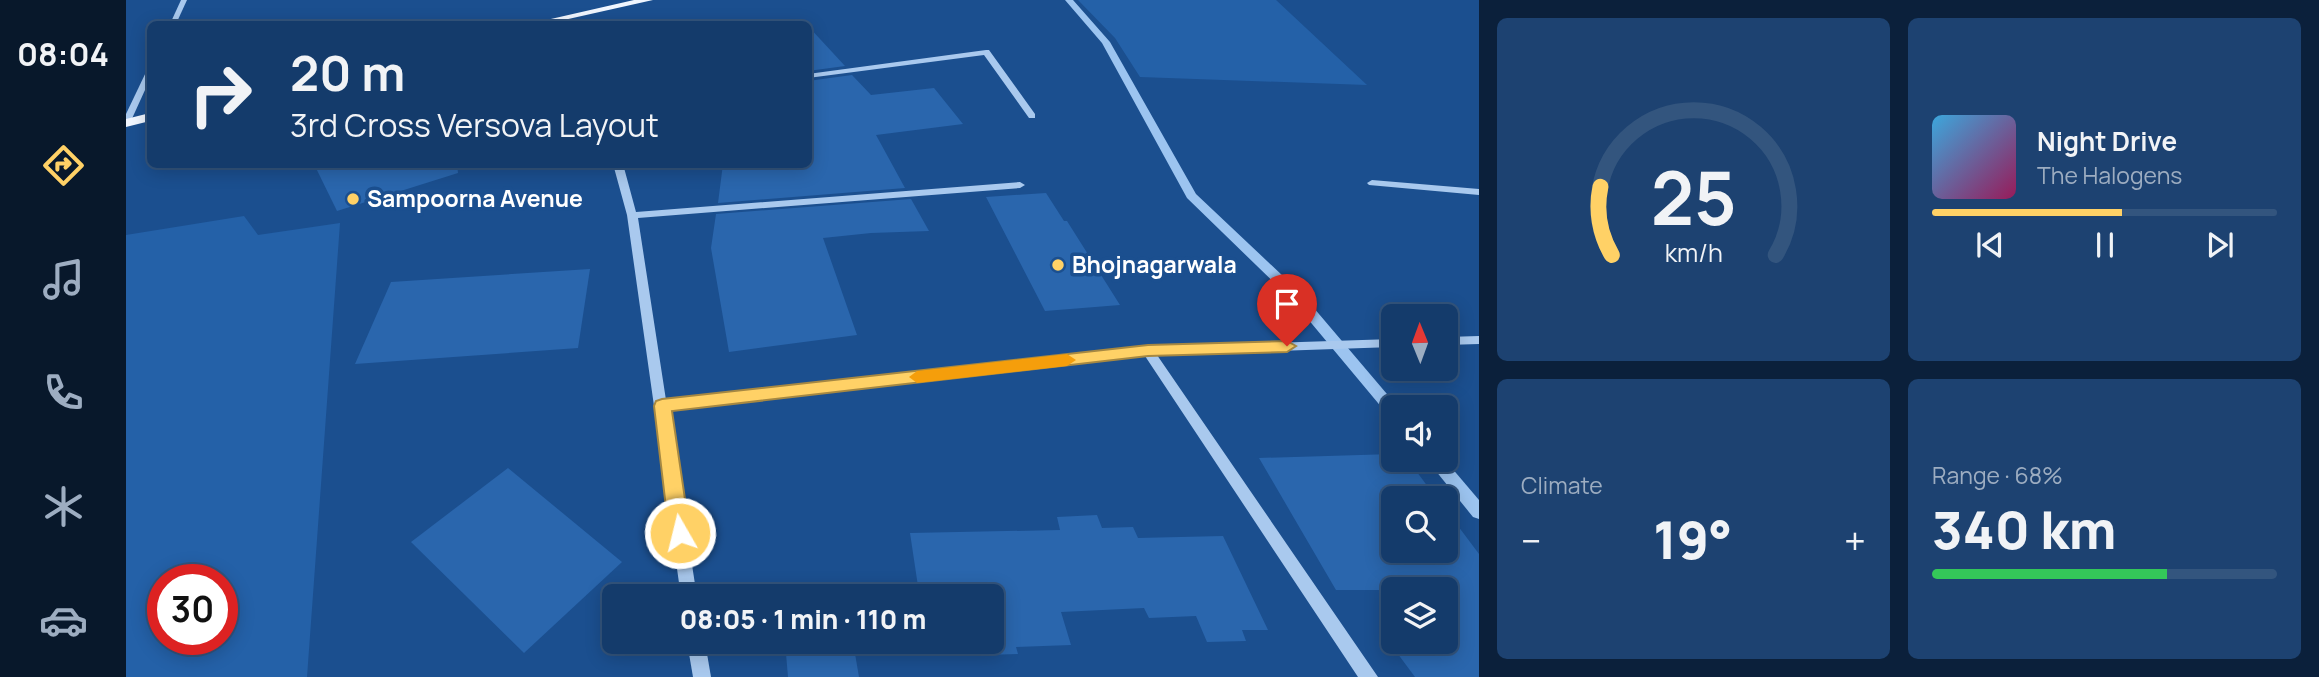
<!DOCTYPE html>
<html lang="en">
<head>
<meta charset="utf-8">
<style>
	body { margin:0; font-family:Manrope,sans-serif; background:#1d4271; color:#f1f3f6; height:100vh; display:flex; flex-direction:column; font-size:26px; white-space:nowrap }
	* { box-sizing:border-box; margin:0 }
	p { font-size:23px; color:#9dadc1 }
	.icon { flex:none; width:38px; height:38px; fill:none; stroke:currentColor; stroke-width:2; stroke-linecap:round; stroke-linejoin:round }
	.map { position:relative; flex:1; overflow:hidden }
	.side { display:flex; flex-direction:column; gap:18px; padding:18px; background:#0b203b; width:840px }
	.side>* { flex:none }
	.banner { position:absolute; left:21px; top:21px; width:665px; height:147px; border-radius:10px; box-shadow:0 4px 18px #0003,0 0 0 2px #33557e; background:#143b6b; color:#f1f3f6; overflow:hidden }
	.needle { width:46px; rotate:359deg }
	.buttons { position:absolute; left:1255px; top:304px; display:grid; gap:14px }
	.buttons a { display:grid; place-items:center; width:77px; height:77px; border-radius:10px; background:#143b6b; box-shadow:0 4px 18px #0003,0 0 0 2px #33557e; font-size:35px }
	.speed { position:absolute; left:21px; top:564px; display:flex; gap:14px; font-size:35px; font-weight:700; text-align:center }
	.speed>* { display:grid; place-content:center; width:91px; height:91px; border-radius:50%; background:#143b6b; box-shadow:0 4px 18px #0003,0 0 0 2px #33557e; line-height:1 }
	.speed .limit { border:10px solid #d22; background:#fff; color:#111 }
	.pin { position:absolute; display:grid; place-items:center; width:60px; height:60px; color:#fff; margin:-72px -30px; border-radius:50% 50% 50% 0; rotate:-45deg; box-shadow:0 0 7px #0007 }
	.pin .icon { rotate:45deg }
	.me { position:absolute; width:77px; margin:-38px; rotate:352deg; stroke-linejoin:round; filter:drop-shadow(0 0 5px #0008) }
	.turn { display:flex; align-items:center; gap:24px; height:147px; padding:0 28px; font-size:32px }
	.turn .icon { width:91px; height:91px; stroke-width:2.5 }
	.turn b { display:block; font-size:49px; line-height:60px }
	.big { font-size:52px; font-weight:800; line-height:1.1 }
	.side .card { flex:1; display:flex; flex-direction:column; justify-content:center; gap:10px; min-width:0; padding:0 24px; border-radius:10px; background:#1d4271 }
	.side .dial { align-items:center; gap:0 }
	.dial svg { height:182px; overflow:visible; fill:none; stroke:#33557e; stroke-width:7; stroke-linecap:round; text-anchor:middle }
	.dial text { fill:#f1f3f6; stroke:none }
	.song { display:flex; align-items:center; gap:21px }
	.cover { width:84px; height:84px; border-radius:10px; background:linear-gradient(135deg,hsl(200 70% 55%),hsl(330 70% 35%)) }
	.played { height:7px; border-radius:4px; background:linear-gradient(90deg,#ffd166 55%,#33557e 55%) }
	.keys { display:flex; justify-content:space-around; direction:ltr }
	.heat { display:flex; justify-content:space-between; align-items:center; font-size:38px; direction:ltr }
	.charge { height:10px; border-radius:5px; background:linear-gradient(90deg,#34c759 68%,#33557e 0) }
	.side .tiles { flex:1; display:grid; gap:18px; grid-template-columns:repeat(2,1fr) }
	.trip { position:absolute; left:476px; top:584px; width:402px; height:70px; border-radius:10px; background:#143b6b; box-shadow:0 4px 18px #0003,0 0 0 2px #33557e; font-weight:800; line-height:70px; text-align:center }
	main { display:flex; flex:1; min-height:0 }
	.menu { display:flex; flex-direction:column; width:126px; justify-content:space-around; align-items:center; background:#08182b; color:#9dadc1 }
	.menu .icon { width:49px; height:49px }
	.menu .on { color:#ffd166 }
	.menu b { font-size:32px; color:#f1f3f6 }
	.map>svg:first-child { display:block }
	.green { fill:#2461a8; fill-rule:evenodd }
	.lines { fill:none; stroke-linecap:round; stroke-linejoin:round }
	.stream { fill:#9cc4f0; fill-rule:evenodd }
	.building { fill:#2a66ad }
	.minor { fill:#a9c9ee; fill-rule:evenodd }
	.major { fill:#f0f6ff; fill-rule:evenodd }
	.route { fill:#ffd166; stroke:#a68842; stroke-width:2 }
	.slow { fill:#f59e0b }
	.poi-dot { fill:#ffd166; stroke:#1b4f8f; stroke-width:2.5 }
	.labels { text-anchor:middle; stroke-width:7; stroke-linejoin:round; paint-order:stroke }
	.poi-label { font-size:23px; font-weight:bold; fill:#fff; stroke:#1b4f8f; text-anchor:start }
</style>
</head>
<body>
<main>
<nav class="menu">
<b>08:04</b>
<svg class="icon on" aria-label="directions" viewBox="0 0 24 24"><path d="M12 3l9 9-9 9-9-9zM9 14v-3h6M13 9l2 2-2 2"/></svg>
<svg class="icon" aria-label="music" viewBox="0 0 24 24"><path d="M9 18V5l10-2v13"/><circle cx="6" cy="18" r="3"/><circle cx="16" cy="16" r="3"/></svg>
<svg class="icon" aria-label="phone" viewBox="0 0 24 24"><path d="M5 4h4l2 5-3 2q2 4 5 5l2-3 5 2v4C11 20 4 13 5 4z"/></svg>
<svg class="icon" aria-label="climate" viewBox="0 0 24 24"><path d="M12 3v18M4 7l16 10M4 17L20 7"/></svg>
<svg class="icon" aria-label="car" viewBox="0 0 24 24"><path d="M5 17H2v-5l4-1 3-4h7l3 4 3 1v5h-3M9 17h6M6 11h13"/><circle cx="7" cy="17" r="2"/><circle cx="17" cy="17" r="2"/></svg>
</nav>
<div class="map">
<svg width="1353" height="677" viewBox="0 0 1353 677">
	<rect width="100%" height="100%" fill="#1b4f8f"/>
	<g class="green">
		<path d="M 952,0 L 1150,0 L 1241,85 L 1014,77 L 989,38 Z"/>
		<path d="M 118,216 L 132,235 L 214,223 L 181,677 L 0,677 L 0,235 ZM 37,579 L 96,579 L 96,639 L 37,639 Z"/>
	</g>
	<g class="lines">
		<g class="stream">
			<path d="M 939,0 L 947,0 L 984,42 L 1070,194 L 1176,294 L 1272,407 L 1267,408 L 1267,417 L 1262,415 L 1166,300 L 1061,198 L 976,43 Z"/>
			<path d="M 1301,460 L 1319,460 L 1353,500 L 1353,519 L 1347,517 Z"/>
		</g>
	</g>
	<g class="building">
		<path d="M 682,26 L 719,66 L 682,71 Z"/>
		<path d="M 726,75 L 745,95 L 808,88 L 837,124 L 750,135 L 779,188 L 592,203 L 597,164 L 682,164 L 682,81 Z"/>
		<path d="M 188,164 L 331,164 L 332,173 L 211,211 Z"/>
		<path d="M 920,193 L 938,221 L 941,221 L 994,305 L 919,311 L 860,197 Z"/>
		<path d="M 785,199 L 803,231 L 745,233 L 697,238 L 731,335 L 603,352 L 585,248 L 590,214 Z"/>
		<path d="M 464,269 L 452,348 L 229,364 L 265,282 Z"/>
		<path d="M 1267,454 L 1267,460 L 1282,460 L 1311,499 L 1267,499 L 1267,551 L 1320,551 L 1320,510 L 1353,554 L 1353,677 L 1289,677 L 1263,642 L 1267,612 L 1267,642 L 1320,642 L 1320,590 L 1210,590 L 1133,458 Z"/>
		<path d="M 382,468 L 496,562 L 398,653 L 285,542 Z"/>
		<path d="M 971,515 L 976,528 L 1007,527 L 1012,538 L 1097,536 L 1142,630 L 1116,630 L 1120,641 L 1081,642 L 1070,616 L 1023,618 L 1018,608 L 935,612 L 945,645 L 890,647 L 892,654 L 823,656 L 821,642 L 866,642 L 866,597 L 814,597 L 813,593 L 793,593 L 784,533 L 934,530 L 931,517 Z"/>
		<path d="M 659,642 L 727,642 L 733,677 L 662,677 Z"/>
	</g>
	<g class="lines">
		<g class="minor">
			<path d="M 55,0 L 61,0 L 50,24 L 44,24 Z"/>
			<path d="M 860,50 L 863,50 L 909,114 L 909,118 L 903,118 L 858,55 L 682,78 L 682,74 Z"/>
			<path d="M 21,70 L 24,70 L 24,79 L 4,123 L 0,126 L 0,114 Z"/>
			<path d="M 487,164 L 497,164 L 510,212 L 894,182 L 899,185 L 894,188 L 512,218 L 540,400 L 1022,347 L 1267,339 L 1267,347 L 1031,355 L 1252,677 L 1232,677 L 1019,356 L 542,410 L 571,597 L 555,597 L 501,215 Z"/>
			<path d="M 1246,180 L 1353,189 L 1353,195 L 1243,185 L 1241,183 Z"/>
			<path d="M 1353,336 L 1353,344 L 1320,345 L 1320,337 Z"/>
			<path d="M 561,642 L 579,642 L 585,677 L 567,677 Z"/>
		</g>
		<g class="major">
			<path d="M 508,0 L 527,0 L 420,24 L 403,24 Z"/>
			<path d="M 24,113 L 24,121 L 0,127 L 0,119 Z"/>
		</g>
	</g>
	<path class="route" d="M 1161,341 L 1170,346 L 1161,352 L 1022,356 L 546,411 L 564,533 L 561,539 L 554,542 L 546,539 L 543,533 L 528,406 L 530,401 L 536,399 L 1022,345 Z"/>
	<path class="slow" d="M 941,354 L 950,360 L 941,366 L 791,383 L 783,377 L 791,371 Z"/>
	<g class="poi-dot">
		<circle cx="227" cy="199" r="7"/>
		<circle cx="932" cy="265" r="7"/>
	</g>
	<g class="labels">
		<g class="poi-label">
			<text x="241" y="207">Sampoorna Avenue</text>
			<text x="946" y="273">Bhojnagarwala</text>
		</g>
	</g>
</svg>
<div class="buttons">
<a><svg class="needle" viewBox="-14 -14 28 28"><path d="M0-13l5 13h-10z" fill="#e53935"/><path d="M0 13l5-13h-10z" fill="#9dadc1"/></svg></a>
<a><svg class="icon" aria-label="sound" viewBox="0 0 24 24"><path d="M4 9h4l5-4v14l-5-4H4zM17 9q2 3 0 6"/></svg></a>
<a><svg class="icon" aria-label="search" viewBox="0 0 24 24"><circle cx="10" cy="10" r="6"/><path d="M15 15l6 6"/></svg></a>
<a><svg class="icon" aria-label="layers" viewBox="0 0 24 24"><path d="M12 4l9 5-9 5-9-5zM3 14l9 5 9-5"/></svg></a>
</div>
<div class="speed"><div class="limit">30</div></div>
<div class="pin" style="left:1161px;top:346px;background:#d93025"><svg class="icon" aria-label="arrive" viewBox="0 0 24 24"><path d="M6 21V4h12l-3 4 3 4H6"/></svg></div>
<svg class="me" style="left:554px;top:533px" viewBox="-20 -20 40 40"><circle r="17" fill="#ffd166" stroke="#fff" stroke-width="3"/><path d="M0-11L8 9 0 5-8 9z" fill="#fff"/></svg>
<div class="trip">08:05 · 1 min · 110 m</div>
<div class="banner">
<div class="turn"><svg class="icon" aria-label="right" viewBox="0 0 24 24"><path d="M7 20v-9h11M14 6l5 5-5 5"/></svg><div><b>20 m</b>3rd Cross Versova Layout</div></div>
</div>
</div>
<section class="side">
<div class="tiles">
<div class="card dial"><svg viewBox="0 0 100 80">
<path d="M14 69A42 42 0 1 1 86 69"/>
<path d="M14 69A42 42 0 0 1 9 39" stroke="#ffd166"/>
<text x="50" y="56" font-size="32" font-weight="700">25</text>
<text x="50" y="72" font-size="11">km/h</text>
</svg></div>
<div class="card">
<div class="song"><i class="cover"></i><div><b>Night Drive</b><p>The Halogens</p></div></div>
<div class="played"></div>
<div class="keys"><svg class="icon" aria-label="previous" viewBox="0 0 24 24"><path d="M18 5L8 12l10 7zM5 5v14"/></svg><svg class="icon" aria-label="pause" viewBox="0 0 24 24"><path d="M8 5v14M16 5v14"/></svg><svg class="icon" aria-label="next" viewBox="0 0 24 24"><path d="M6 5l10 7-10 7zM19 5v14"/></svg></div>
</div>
<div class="card"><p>Climate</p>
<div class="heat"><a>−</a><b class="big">19°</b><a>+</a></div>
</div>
<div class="card"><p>Range · 68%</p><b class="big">340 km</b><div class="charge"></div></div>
</div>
</section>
</main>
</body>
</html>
